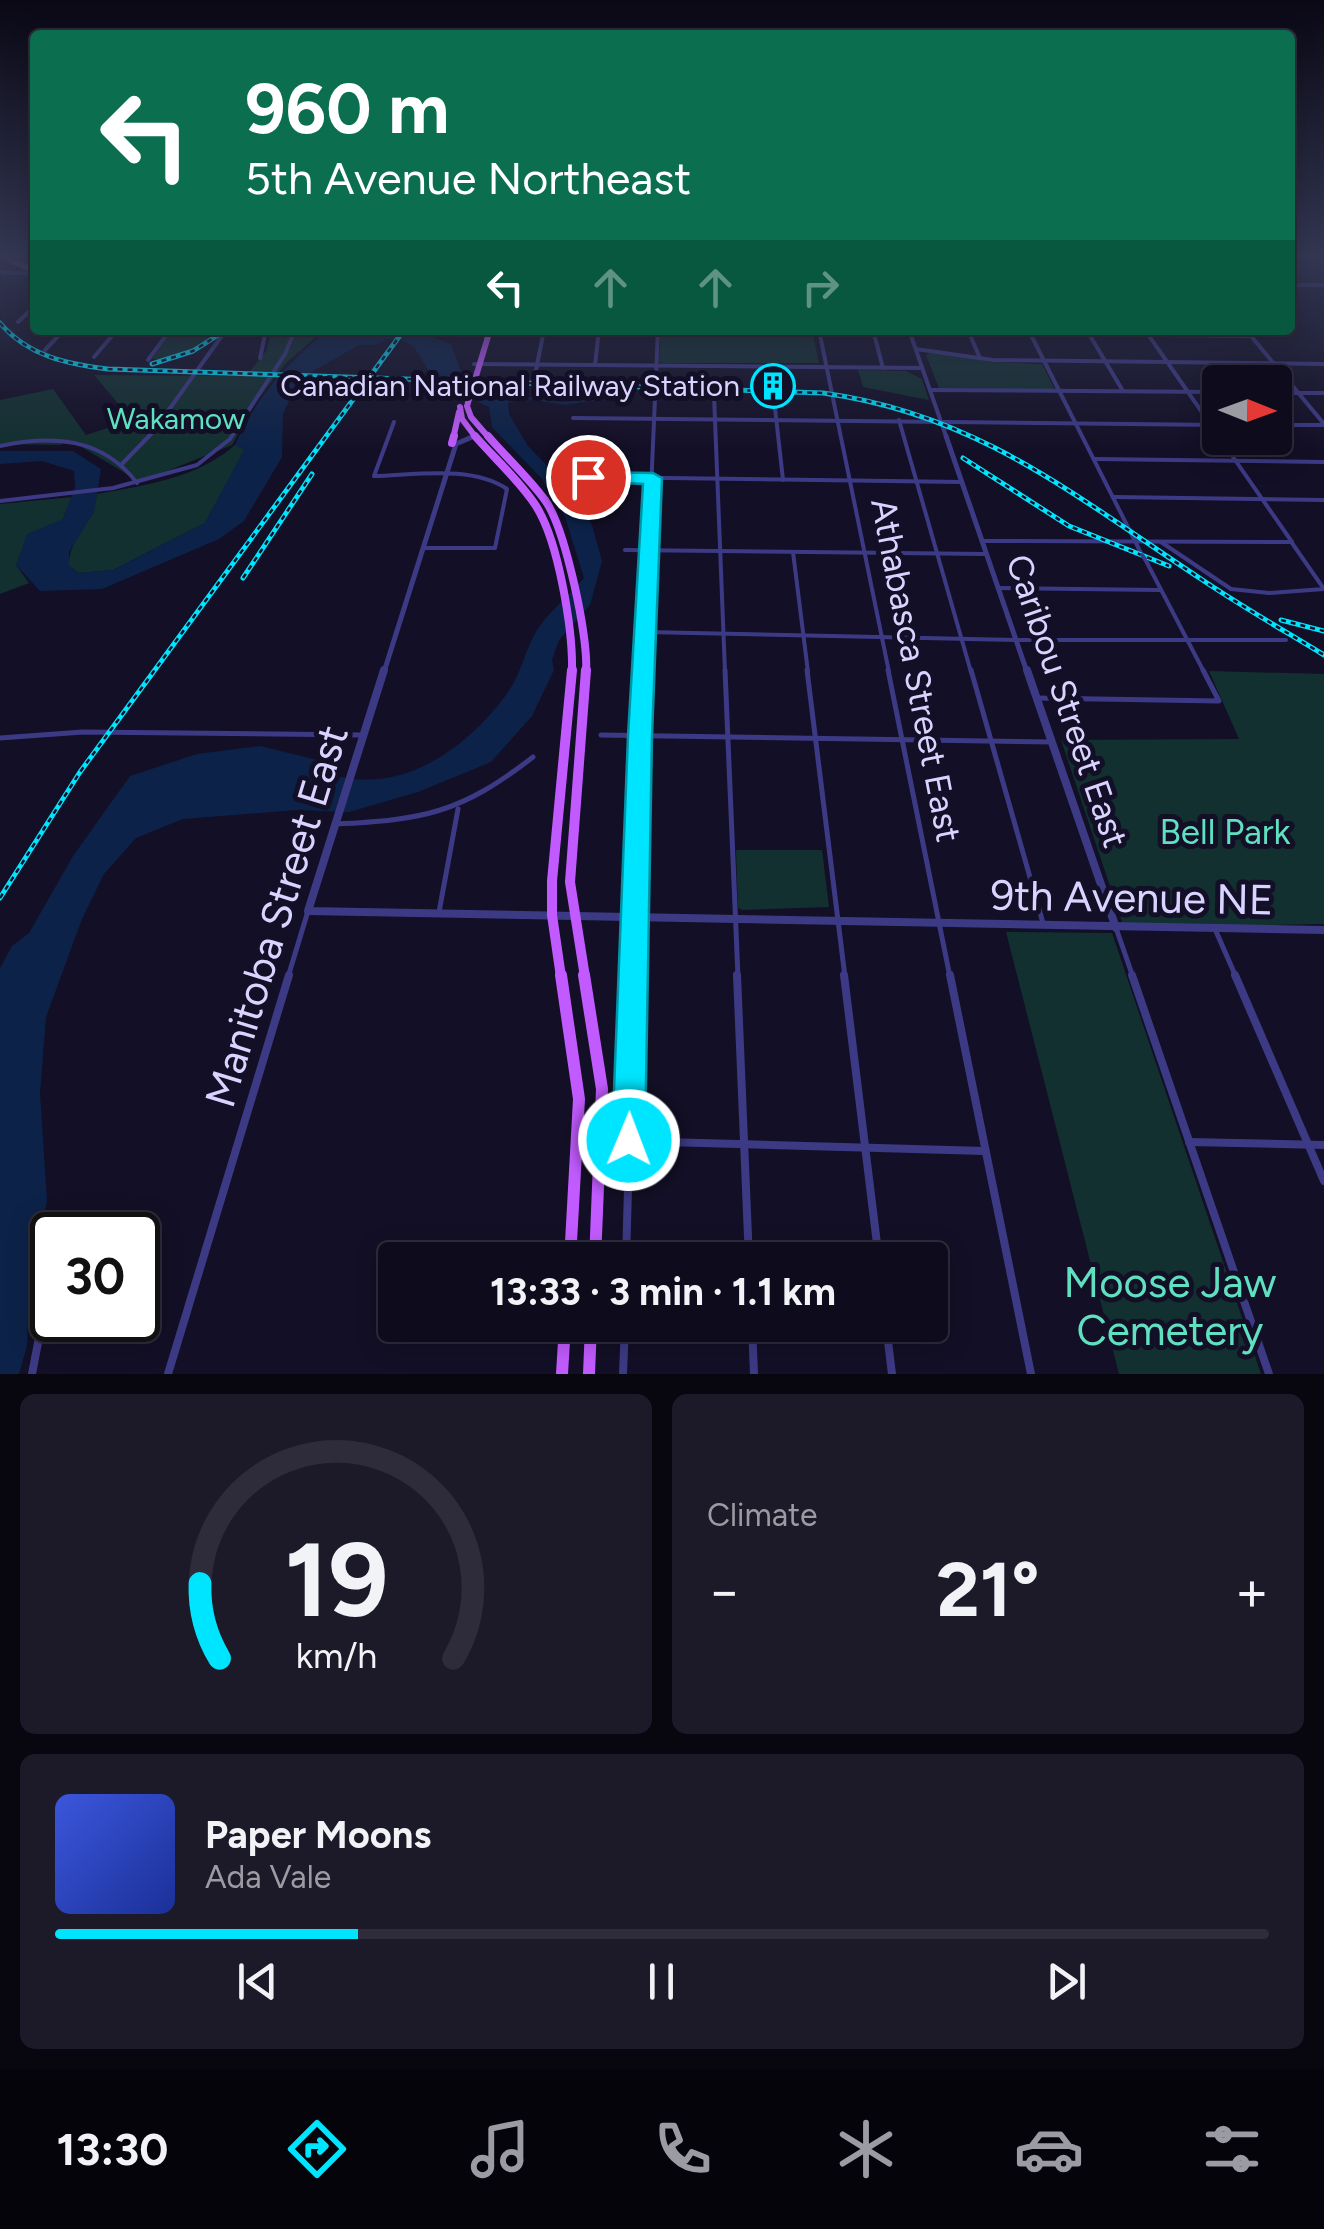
<!DOCTYPE html>
<html lang="en">
<head>
<meta charset="utf-8">
<style>
	body { margin:0; font-family:Figtree,sans-serif; background:#1c1929; color:#f1f3f6; height:100vh; display:flex; flex-direction:column; font-size:38px; white-space:nowrap }
	* { box-sizing:border-box; margin:0 }
	p { font-size:32px; color:#9b9ba3 }
	.icon { flex:none; width:55px; height:55px; fill:none; stroke:currentColor; stroke-width:2; stroke-linecap:round; stroke-linejoin:round }
	.map { position:relative; height:1374px; overflow:hidden }
	.sheet { display:flex; flex-direction:column; gap:20px; padding:20px; background:#08060f; flex:1 }
	.sheet>* { flex:none }
	.top-card { position:absolute; left:30px; top:30px; width:1265px; height:305px; border-radius:10px; box-shadow:0 5px 25px #0003,0 0 0 2px #2e2b3b; background:#0b6e4f; color:#fff; overflow:hidden }
	.needle { width:65px; rotate:91deg }
	.buttons { position:absolute; left:1202px; top:365px; display:grid; gap:20px }
	.buttons a { display:grid; place-items:center; width:90px; height:90px; border-radius:10px; background:#0e0b1c; box-shadow:0 5px 25px #0003,0 0 0 2px #2e2b3b; font-size:50px }
	.speed { position:absolute; left:30px; top:1212px; display:flex; gap:20px; font-size:50px; font-weight:700; text-align:center }
	.speed>* { display:grid; place-content:center; width:130px; height:130px; border-radius:50%; background:#0e0b1c; box-shadow:0 5px 25px #0003,0 0 0 2px #2e2b3b; line-height:1 }
	.speed .limit { border:5px solid #111; border-radius:15px; background:#fff; color:#111 }
	.pin { position:absolute; display:grid; place-items:center; width:85px; height:85px; color:#fff; margin:-42px; border:5px solid #fff; border-radius:50%; box-shadow:0 2px 10px #0007 }
	.me { position:absolute; width:110px; margin:-55px; rotate:1deg; stroke-linejoin:round; filter:drop-shadow(0 0 8px #0008) }
	.turn { display:flex; align-items:center; gap:35px; height:210px; padding:0 50px; font-size:45px }
	.turn .icon { width:130px; height:130px; stroke-width:2.5 }
	.turn b { display:block; font-size:70px; line-height:85px }
	.lanes { display:flex; align-items:center; height:95px; padding:0 50px; background:#0003; justify-content:center; gap:50px; direction:ltr }
	.lanes .off { opacity:.35 }
	.big { font-size:75px; font-weight:700; line-height:1.1 }
	.sheet .widget { flex:1; display:flex; flex-direction:column; justify-content:center; gap:15px; min-width:0; padding:0 35px; border-radius:15px; background:#1c1929 }
	.sheet .dial { align-items:center; gap:0 }
	.dial svg { height:260px; overflow:visible; fill:none; stroke:#2e2b3b; stroke-width:7; stroke-linecap:round; text-anchor:middle }
	.dial text { fill:#f1f3f6; stroke:none }
	.song { display:flex; align-items:center; gap:30px }
	.cover { width:120px; height:120px; border-radius:15px; background:linear-gradient(135deg,hsl(230 70% 55%),hsl(230 70% 35%)) }
	.played { height:10px; border-radius:5px; background:linear-gradient(90deg,#00e5ff 25%,#2e2b3b 25%) }
	.keys { display:flex; justify-content:space-around; direction:ltr }
	.heat { display:flex; justify-content:space-between; align-items:center; font-size:55px; direction:ltr }
	.sheet .tiles { flex:1; display:grid; gap:20px; grid-template-columns:1fr 1fr }
	.widget:last-child { grid-column:span 2 }
	.trip { position:absolute; left:378px; top:1242px; width:570px; height:100px; border-radius:10px; background:#0e0b1c; box-shadow:0 5px 25px #0003,0 0 0 2px #2e2b3b; font-weight:700; line-height:100px; text-align:center }
	.tabs { display:flex; height:160px; justify-content:space-around; align-items:center; background:#06040b; color:#9b9ba3 }
	.tabs .icon { width:70px; height:70px }
	.tabs .selected { color:#00e5ff }
	.tabs b { font-size:45px; color:#f1f3f6 }
	.map>svg:first-child { display:block }
	.green { fill:#12302f }
	.water { fill:#0c2248 }
	.lines { fill:none; stroke-linecap:round; stroke-linejoin:round }
	.minor-far2 { stroke:#3d3a85; stroke-width:4 }
	.minor-far1 { stroke:#3d3a85; stroke-width:5 }
	.minor { stroke:#3d3a85; stroke-width:8 }
	.tertiary-far2 { stroke:#3d3a85; stroke-width:4 }
	.tertiary-far1 { stroke:#3d3a85; stroke-width:5 }
	.tertiary { stroke:#3d3a85; stroke-width:8 }
	.primary-far3 { stroke:#c25bff; stroke-width:6 }
	.primary-far2 { stroke:#c25bff; stroke-width:8 }
	.primary-far1 { stroke:#c25bff; stroke-width:10 }
	.primary { stroke:#c25bff; stroke-width:12 }
	.rail-casing { stroke:#00e5ff; stroke-width:5 }
	.rail { stroke:#130f26; stroke-width:2.5; stroke-dasharray:5; stroke-linecap:butt }
	.minor-bridge { stroke:#3d3a85; stroke-width:4 }
	.route { fill:#00e5ff; stroke:#0095a6; stroke-width:2.5 }
	.labels { text-anchor:middle; stroke-width:10; stroke-linejoin:round; paint-order:stroke }
	.far-poi-label { font-size:30px; fill:#d9d4ff; stroke:#130f26; text-anchor:end }
	.far-park-label { font-size:30px; fill:#5fe0c0; stroke:#130f26 }
	.street-label { font-size:35px; fill:#d9d4ff; stroke:#130f26 }
	.park-label { font-size:35px; fill:#5fe0c0; stroke:#130f26 }
	.near-street-label { font-size:42px; fill:#d9d4ff; stroke:#130f26 }
	.near-park-label { font-size:42px; fill:#5fe0c0; stroke:#130f26 }
</style>
</head>
<body>
<div class="map">
<svg width="1324" height="1374" viewBox="0 0 1324 1374">
	<rect width="100%" height="100%" fill="#130f26"/>
	<g class="green">
		<path d="M 172,330 L 221,330 C 206,348 176,361 152,359 Z"/>
		<path d="M 271,330 L 315,330 L 318,335 L 284,365 L 253,406 L 232,445 L 140,482 L 70,440 L 60,445 L 0,444 L 0,400 L 53,389 L 86,435 L 132,420 L 94,375 L 246,376 L 267,350 Z"/>
		<path d="M 661,330 L 812,330 L 819,363 L 663,363 L 659,362 Z"/>
		<path d="M 931,352 L 992,362 L 1042,364 L 1055,390 L 939,388 L 926,355 Z"/>
		<path d="M 858,370 L 906,371 L 922,379 L 929,400 L 863,387 Z"/>
		<path d="M 235,445 L 245,449 L 205,523 L 113,570 L 79,573 L 69,566 C 68,540 92,521 97,494 C 146,485 197,478 235,445 Z"/>
		<path d="M 72,497 L 63,519 L 16,565 L 29,583 L 0,594 L 0,504 Z"/>
		<path d="M 1209,671 L 1324,674 L 1324,924 L 1124,928 L 1061,740 L 1239,739 Z"/>
		<path d="M 736,850 L 822,850 L 829,907 L 742,910 L 738,908 Z"/>
		<path d="M 1006,932 L 1112,933 L 1261,1374 L 1119,1374 Z"/>
	</g>
	<path class="water" d="M 318,330 L 413,330 L 451,344 L 464,380 L 505,400 L 529,397 L 561,402 L 610,398 L 565,405 L 523,398 L 508,403 L 509,414 L 528,446 L 577,496 L 592,525 L 602,561 L 590,605 L 559,640 L 552,660 L 554,670 L 532,716 L 491,762 L 418,792 L 349,812 L 297,810 L 183,819 L 136,838 L 104,874 L 82,919 L 46,1017 L 40,1093 L 47,1201 L 30,1275 L 27,1346 L 19,1374 L 0,1374 L 0,968 L 12,946 L 29,933 L 73,856 L 130,776 L 197,754 L 260,746 L 326,762 L 333,775 C 403,795 469,747 508,692 C 523,671 526,643 542,623 C 554,607 571,594 584,578 L 565,517 L 542,479 L 492,427 L 489,407 L 435,381 L 414,347 L 401,340 L 387,339 L 376,345 L 359,345 L 310,373 L 295,388 L 283,414 L 282,457 L 244,521 L 219,539 L 102,589 L 40,591 L 16,565 L 27,534 L 63,519 L 75,487 L 74,471 L 42,461 L 0,464 L 0,451 L 73,451 L 101,469 L 94,512 L 69,552 L 69,566 L 79,573 L 113,570 L 205,523 L 244,450 L 235,445 C 260,393 279,373 321,335 Z"/>
	<g class="lines">
		<g class="minor-far2">
			<path d="M 24,269 L 35,259"/>
			<path d="M 0,272 L 35,274"/>
			<path d="M 1290,285 L 1324,285"/>
			<path d="M 18,322 L 35,306"/>
			<path d="M 819,330 L 889,672"/>
			<path d="M 873,330 L 883,368"/>
			<path d="M 968,330 L 979,356"/>
			<path d="M 1145,330 L 1292,542"/>
			<path d="M 1246,330 L 1324,424"/>
			<path d="M 970,333 L 1251,336"/>
			<path d="M 1089,334 L 1123,391"/>
			<path d="M 1031,335 L 1142,555"/>
			<path d="M 916,349 L 993,360 L 1324,364"/>
			<path d="M 45,350 L 64,330"/>
			<path d="M 94,357 L 117,330"/>
			<path d="M 260,358 L 266,330"/>
			<path d="M 148,360 L 170,330"/>
			<path d="M 474,364 L 922,368"/>
			<path d="M 595,365 L 599,330"/>
			<path d="M 535,375 L 544,330"/>
			<path d="M 930,390 L 1220,392"/>
			<path d="M 1275,393 L 1324,393"/>
			<path d="M 714,395 L 725,672"/>
			<path d="M 774,399 L 783,480"/>
			<path d="M 573,418 L 1220,425"/>
			<path d="M 899,420 L 971,672"/>
			<path d="M 394,422 L 374,476 C 415,475 472,465 507,489 L 495,548 L 424,548"/>
			<path d="M 1275,425 L 1324,425"/>
			<path d="M 0,446 C 52,435 102,437 137,483"/>
			<path d="M 1095,459 L 1324,462"/>
			<path d="M 121,465 L 153,432 L 226,330"/>
			<path d="M 588,477 L 962,482"/>
			<path d="M 1114,497 L 1324,500"/>
			<path d="M 0,501 L 113,488 L 197,465 L 230,439 L 285,354 L 295,330"/>
			<path d="M 982,541 L 1292,542"/>
			<path d="M 1161,542 L 1231,589 L 1269,593 L 1324,589 L 1292,543"/>
			<path d="M 625,550 L 986,554"/>
			<path d="M 793,552 L 808,672"/>
			<path d="M 1145,559 L 1204,672"/>
			<path d="M 998,588 L 1160,590"/>
			<path d="M 645,632 L 1016,640 L 1286,640"/>
			<path d="M 643,672 L 658,330"/>
		</g>
		<g class="minor-far1">
			<path d="M 725,670 L 738,977"/>
			<path d="M 807,670 L 845,977"/>
			<path d="M 888,670 L 950,977"/>
			<path d="M 971,670 L 1043,923"/>
			<path d="M 1036,698 L 1219,701 L 1203,670"/>
			<path d="M 601,735 L 1053,742"/>
			<path d="M 0,738 L 83,732 L 362,735"/>
			<path d="M 335,824 C 424,820 461,813 533,757"/>
			<path d="M 439,912 L 458,809"/>
			<path d="M 1116,928 L 1133,977"/>
			<path d="M 1215,929 L 1236,977"/>
			<path d="M 288,977 L 308,911"/>
			<path d="M 634,977 L 643,670"/>
		</g>
		<g class="minor">
			<path d="M 737,975 L 749,1260"/>
			<path d="M 844,975 L 879,1260"/>
			<path d="M 950,975 L 1031,1374"/>
			<path d="M 1132,975 L 1269,1374"/>
			<path d="M 1235,975 L 1324,1181"/>
			<path d="M 629,1141 L 985,1151"/>
			<path d="M 1189,1142 L 1324,1145"/>
			<path d="M 626,1260 L 634,975"/>
			<path d="M 752,1325 L 754,1374"/>
			<path d="M 886,1325 L 892,1374"/>
			<path d="M 32,1374 L 46,1301"/>
			<path d="M 168,1374 L 289,975"/>
			<path d="M 623,1374 L 625,1325"/>
		</g>
		<g class="tertiary-far2">
			<path d="M 909,330 L 947,439"/>
			<path d="M 468,439 L 476,435"/>
		</g>
		<g class="tertiary-far1">
			<path d="M 946,436 L 1027,672"/>
			<path d="M 384,672 L 456,444 L 474,436"/>
		</g>
		<g class="tertiary">
			<path d="M 384,670 L 308,911 L 1324,930"/>
			<path d="M 1027,670 L 1116,928"/>
		</g>
		<g class="primary-far3">
			<path d="M 7,258 L 35,271"/>
			<path d="M 490,330 L 467,406 L 471,417 L 490,439"/>
			<path d="M 460,407 L 462,419 L 477,439"/>
			<path d="M 453,439 L 459,412"/>
		</g>
		<g class="primary-far2">
			<path d="M 475,436 C 495,459 520,481 536,506 C 559,542 573,631 572,672"/>
			<path d="M 488,436 C 506,457 528,477 545,500 C 565,528 589,638 586,672"/>
			<path d="M 452,443 L 454,436"/>
		</g>
		<g class="primary-far1">
			<path d="M 561,977 L 552,915 L 552,881 L 572,670"/>
			<path d="M 585,977 L 570,882 L 586,670"/>
		</g>
		<g class="primary">
			<path d="M 561,975 L 579,1099 L 570,1260"/>
			<path d="M 584,975 L 602,1089 L 595,1260"/>
			<path d="M 562,1374 L 565,1325"/>
			<path d="M 589,1374 L 591,1325"/>
		</g>
		<g class="rail-casing">
			<g id="rail">
				<path d="M 0,323 C 28,356 67,364 108,369 L 823,393 C 977,414 1075,496 1201,579 C 1241,606 1283,630 1324,655"/>
				<path d="M 152,364 L 193,351 L 226,330"/>
				<path d="M 963,458 L 1069,526 L 1169,566"/>
				<path d="M 243,578 L 312,474"/>
				<path d="M 1281,620 L 1324,631"/>
				<path d="M 0,898 L 80,772 L 404,330"/>
			</g>
		</g>
		<use href="#rail" class="rail"/>
		<path class="minor-bridge" d="M 1142,555 L 1145,559"/>
	</g>
	<linearGradient id="sky" x2="0" y2="1"><stop stop-color="#0a0815"/><stop offset="0.57" stop-color="#333752"/><stop offset="1" stop-color="#333752" stop-opacity="0"/></linearGradient>
	<rect width="1324" height="451" fill="url(#sky)"/>
	<path class="route" d="M 588,472 L 653,473 L 662,478 L 652,736 L 645,1140 L 640,1152 L 629,1157 L 617,1152 L 612,1140 L 628,736 L 643,484 L 582,481 L 582,473 Z"/>
	<defs>
		<g id="building-ring" transform="scale(2.25)"><circle r="9.5" fill="#130f26" stroke="#00e5ff" stroke-width="1.5"/><path d="M-4-6H4V6H1V3H-1V6H-4ZM-2.5-4.3h1.7v1.8h-1.7ZM.8-4.3h1.7v1.8H.8ZM-2.5-1h1.7V.8h-1.7ZM.8-1h1.7V.8H.8Z" fill="#00e5ff"/></g>
	</defs>
	<g fill-rule="evenodd">
		<use href="#building-ring" x="773" y="386"/>
	</g>
	<g class="labels">
		<g class="far-poi-label">
			<text x="740" y="396">Canadian National Railway Station</text>
		</g>
		<g class="far-park-label">
			<text x="176" y="429">Wakamow</text>
		</g>
		<g class="street-label">
			<text transform="translate(916 670) rotate(79)" y="12">Athabasca Street East</text>
			<text transform="translate(1067 701) rotate(71)" y="12">Caribou Street East</text>
		</g>
		<g class="park-label">
			<text x="1225" y="844">Bell Park</text>
		</g>
		<g class="near-street-label">
			<text transform="translate(1132 897) rotate(1)" y="15">9th Avenue NE</text>
			<text transform="translate(276 916) rotate(-73)" y="15">Manitoba Street East</text>
		</g>
		<g class="near-park-label">
			<text x="1170" y="1297">Moose Jaw<tspan x="1170" dy="48">Cemetery</tspan></text>
		</g>
	</g>
</svg>
<div class="buttons">
<a><svg class="needle" viewBox="-14 -14 28 28"><path d="M0-13l5 13h-10z" fill="#e53935"/><path d="M0 13l5-13h-10z" fill="#9b9ba3"/></svg></a>
</div>
<div class="speed"><div class="limit">30</div></div>
<div class="pin" style="left:588px;top:477px;background:#d93025"><svg class="icon" aria-label="arrive" viewBox="0 0 24 24"><path d="M6 21V4h12l-3 4 3 4H6"/></svg></div>
<svg class="me" style="left:629px;top:1140px" viewBox="-20 -20 40 40"><circle r="17" fill="#00e5ff" stroke="#fff" stroke-width="3"/><path d="M0-11L8 9 0 5-8 9z" fill="#fff"/></svg>
<div class="trip">13:33 · 3 min · 1.1 km</div>
<div class="top-card">
<div class="turn"><svg class="icon" aria-label="left" viewBox="0 0 24 24"><path d="M17 20v-9H6M10 6l-5 5 5 5"/></svg><div><b>960 m</b>5th Avenue Northeast</div></div>
<div class="lanes"><svg class="icon" aria-label="left" viewBox="0 0 24 24"><path d="M17 20v-9H6M10 6l-5 5 5 5"/></svg><svg class="icon off" aria-label="ahead" viewBox="0 0 24 24"><path d="M12 20V5M6 11l6-6 6 6"/></svg><svg class="icon off" aria-label="ahead" viewBox="0 0 24 24"><path d="M12 20V5M6 11l6-6 6 6"/></svg><svg class="icon off" aria-label="right" viewBox="0 0 24 24"><path d="M7 20v-9h11M14 6l5 5-5 5"/></svg></div>
</div>
</div>
<section class="sheet">
<div class="tiles">
<div class="widget dial"><svg viewBox="0 0 100 80">
<path d="M14 69A42 42 0 1 1 86 69"/>
<path d="M14 69A42 42 0 0 1 8 46" stroke="#00e5ff"/>
<text x="50" y="56" font-size="32" font-weight="700">19</text>
<text x="50" y="72" font-size="11">km/h</text>
</svg></div>
<div class="widget"><p>Climate</p>
<div class="heat"><a>−</a><b class="big">21°</b><a>+</a></div>
</div>
<div class="widget">
<div class="song"><i class="cover"></i><div><b>Paper Moons</b><p>Ada Vale</p></div></div>
<div class="played"></div>
<div class="keys"><svg class="icon" aria-label="previous" viewBox="0 0 24 24"><path d="M18 5L8 12l10 7zM5 5v14"/></svg><svg class="icon" aria-label="pause" viewBox="0 0 24 24"><path d="M8 5v14M16 5v14"/></svg><svg class="icon" aria-label="next" viewBox="0 0 24 24"><path d="M6 5l10 7-10 7zM19 5v14"/></svg></div>
</div>
</div>
</section>
<nav class="tabs">
<b>13:30</b>
<svg class="icon selected" aria-label="directions" viewBox="0 0 24 24"><path d="M12 3l9 9-9 9-9-9zM9 14v-3h6M13 9l2 2-2 2"/></svg>
<svg class="icon" aria-label="music" viewBox="0 0 24 24"><path d="M9 18V5l10-2v13"/><circle cx="6" cy="18" r="3"/><circle cx="16" cy="16" r="3"/></svg>
<svg class="icon" aria-label="phone" viewBox="0 0 24 24"><path d="M5 4h4l2 5-3 2q2 4 5 5l2-3 5 2v4C11 20 4 13 5 4z"/></svg>
<svg class="icon" aria-label="climate" viewBox="0 0 24 24"><path d="M12 3v18M4 7l16 10M4 17L20 7"/></svg>
<svg class="icon" aria-label="car" viewBox="0 0 24 24"><path d="M5 17H2v-5l4-1 3-4h7l3 4 3 1v5h-3M9 17h6M6 11h13"/><circle cx="7" cy="17" r="2"/><circle cx="17" cy="17" r="2"/></svg>
<svg class="icon" aria-label="filters" viewBox="0 0 24 24"><path d="M4 7h16M4 17h16"/><circle cx="9" cy="7" r="2"/><circle cx="15" cy="17" r="2"/></svg>
</nav>
</body>
</html>
